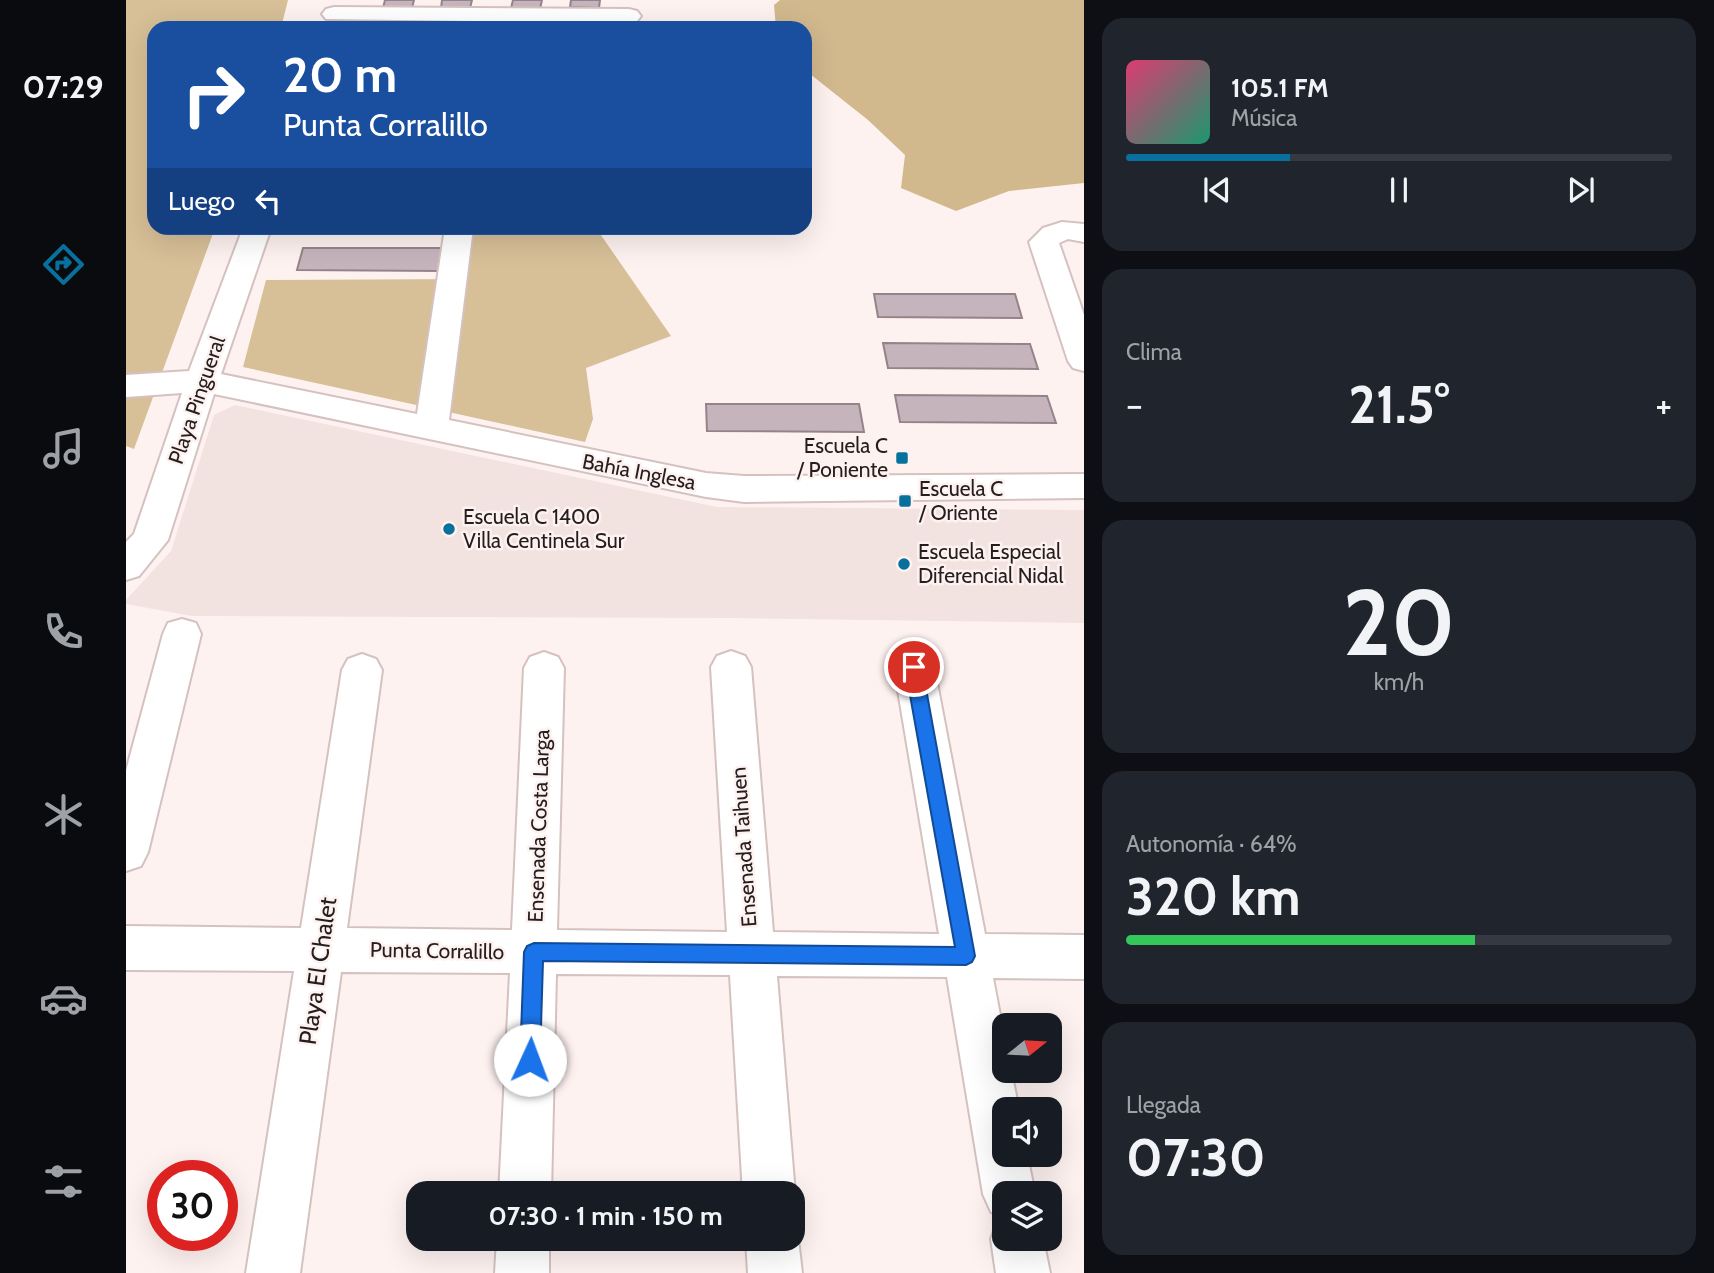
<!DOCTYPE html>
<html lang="es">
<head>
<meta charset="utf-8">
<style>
	body { margin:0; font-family:Cabin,sans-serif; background:#20242c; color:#f1f3f6; height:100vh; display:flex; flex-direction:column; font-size:26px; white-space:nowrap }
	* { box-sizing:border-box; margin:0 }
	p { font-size:23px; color:#9ea1a6 }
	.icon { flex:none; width:38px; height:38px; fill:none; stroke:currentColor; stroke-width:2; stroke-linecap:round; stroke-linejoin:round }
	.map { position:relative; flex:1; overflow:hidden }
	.details { display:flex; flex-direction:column; gap:18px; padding:18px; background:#0d0f14; width:630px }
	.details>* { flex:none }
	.hud { position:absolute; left:21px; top:21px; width:665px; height:214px; border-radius:21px; box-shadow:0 7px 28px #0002; background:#1a4fa0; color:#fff; overflow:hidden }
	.needle { width:46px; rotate:72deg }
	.buttons { position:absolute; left:866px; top:1013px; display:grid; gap:14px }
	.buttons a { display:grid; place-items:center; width:70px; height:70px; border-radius:14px; background:#171b24; box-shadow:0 7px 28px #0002; font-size:35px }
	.speed { position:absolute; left:21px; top:1160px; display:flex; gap:14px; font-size:35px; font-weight:700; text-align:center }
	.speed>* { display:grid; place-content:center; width:91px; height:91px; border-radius:50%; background:#171b24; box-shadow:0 7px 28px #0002; line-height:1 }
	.speed .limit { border:10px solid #d22; background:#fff; color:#111 }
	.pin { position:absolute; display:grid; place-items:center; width:60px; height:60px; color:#fff; margin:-30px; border:4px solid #fff; border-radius:50%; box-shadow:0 2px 7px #0007 }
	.me { position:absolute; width:77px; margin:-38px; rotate:2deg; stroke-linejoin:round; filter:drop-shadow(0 0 5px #0008) }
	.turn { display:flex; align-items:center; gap:24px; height:147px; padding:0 21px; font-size:32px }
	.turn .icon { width:91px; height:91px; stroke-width:2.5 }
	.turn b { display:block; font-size:49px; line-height:60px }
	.then { display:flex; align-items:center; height:66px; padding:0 21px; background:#0003; gap:14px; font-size:26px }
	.big { font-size:52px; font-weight:700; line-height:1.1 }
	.details .tile { flex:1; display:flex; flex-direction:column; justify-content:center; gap:10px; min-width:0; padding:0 24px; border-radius:21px; background:#20242c }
	.details .dial { align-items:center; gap:0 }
	.dial b { font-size:91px; line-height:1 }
	.song { display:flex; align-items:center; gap:21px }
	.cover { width:84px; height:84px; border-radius:10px; background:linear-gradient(135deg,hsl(340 70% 55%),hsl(160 70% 35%)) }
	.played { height:7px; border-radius:4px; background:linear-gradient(90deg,#07709d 30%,#363941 30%) }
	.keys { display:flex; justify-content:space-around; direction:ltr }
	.heat { display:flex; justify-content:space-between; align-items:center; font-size:38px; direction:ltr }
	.charge { height:10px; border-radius:5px; background:linear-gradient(90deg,#34c759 64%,#363941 0) }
	.trip { position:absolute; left:280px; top:1181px; width:399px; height:70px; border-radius:21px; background:#171b24; box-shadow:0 7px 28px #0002; font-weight:700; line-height:70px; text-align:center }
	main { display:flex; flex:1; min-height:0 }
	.tab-bar { display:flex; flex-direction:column; width:126px; justify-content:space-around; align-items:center; background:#090b0e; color:#9ea1a6 }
	.tab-bar .icon { width:49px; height:49px }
	.tab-bar .on { color:#07709d }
	.tab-bar b { font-size:32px; color:#f1f3f6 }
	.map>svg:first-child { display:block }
	.built { fill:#f2e2e0 }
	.green { fill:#d7bf97 }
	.forest { fill:#d2b88d }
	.building { fill:#c5b4bb; stroke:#94848a; stroke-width:2 }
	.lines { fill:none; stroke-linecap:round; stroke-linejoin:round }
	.minor-casing { stroke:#d5c2c0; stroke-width:4 }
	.minor { fill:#fff; fill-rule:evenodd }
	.route { fill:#1a73e8; stroke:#114b97; stroke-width:2 }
	.poi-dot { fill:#07709d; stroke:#fef2f1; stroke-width:2.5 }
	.labels { text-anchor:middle; stroke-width:5; stroke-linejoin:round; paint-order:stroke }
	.street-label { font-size:21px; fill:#251e1e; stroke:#fef2f1 }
	.poi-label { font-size:21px; fill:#251e1e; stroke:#fef2f1; text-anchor:start }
	.near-street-label { font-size:24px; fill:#251e1e; stroke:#fef2f1 }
</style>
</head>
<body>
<main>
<nav class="tab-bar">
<b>07:29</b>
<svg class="icon on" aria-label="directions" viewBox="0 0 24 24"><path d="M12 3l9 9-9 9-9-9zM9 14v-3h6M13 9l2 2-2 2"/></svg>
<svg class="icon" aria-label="music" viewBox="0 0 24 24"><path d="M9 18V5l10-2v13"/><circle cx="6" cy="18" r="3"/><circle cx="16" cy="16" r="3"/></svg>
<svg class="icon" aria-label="phone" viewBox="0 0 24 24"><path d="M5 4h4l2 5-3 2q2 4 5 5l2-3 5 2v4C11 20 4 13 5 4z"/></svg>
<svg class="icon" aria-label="climate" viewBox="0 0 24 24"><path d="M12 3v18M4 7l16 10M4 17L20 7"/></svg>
<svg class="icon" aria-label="car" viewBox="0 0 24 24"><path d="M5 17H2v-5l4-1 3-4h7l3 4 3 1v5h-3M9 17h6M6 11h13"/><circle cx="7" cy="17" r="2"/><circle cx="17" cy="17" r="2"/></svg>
<svg class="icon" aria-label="filters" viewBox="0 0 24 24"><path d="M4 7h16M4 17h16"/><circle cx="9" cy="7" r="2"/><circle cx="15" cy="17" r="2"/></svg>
</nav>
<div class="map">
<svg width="958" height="1273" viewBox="0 0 958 1273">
	<rect width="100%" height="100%" fill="#fef2f1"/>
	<path class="built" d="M 109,405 L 591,507 L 958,510 L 958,623 L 605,618 L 66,616 L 0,604 L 0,600 L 45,551 L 88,415 Z"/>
	<g class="green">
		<path d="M 0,0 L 162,0 L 155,28 L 28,28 L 28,228 L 89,228 L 8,449 L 0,446 Z"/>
		<path d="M 348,228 L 470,228 L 545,336 L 460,368 L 467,419 L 459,442 L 117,367 L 140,280 L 342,279 Z"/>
	</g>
	<path class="forest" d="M 654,0 L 958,0 L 958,183 L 883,191 L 830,211 L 775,188 L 779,155 L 742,120 L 679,70 L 679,28 L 650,28 L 648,5 Z"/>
	<g class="building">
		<path d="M 259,0 L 288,0 L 286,8 L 257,8 Z"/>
		<path d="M 316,0 L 346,0 L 344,8 L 315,8 Z"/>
		<path d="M 387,0 L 416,0 L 414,9 L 385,8 Z"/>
		<path d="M 445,0 L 474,0 L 473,8 L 444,7 Z"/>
		<path d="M 177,248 L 316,248 L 313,271 L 171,270 Z"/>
		<path d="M 748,294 L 889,294 L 896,318 L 752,317 Z"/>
		<path d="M 757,343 L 904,344 L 912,369 L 762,368 Z"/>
		<path d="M 769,395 L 921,396 L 930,423 L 774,422 Z"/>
		<path d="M 580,404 L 733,404 L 738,432 L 581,431 Z"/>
	</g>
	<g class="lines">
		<g class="minor-casing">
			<g id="minor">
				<path d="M 208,7 L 503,9 L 511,11 L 515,16 L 511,21 L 503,23 L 200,19 L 196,14 L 200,9 Z"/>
				<path d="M 936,222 L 958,224 L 958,242 L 942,239 L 933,243 L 958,315 L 958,371 L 947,368 L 942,361 L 903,242 L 917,228 Z"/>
				<path d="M 117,228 L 145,228 L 95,374 L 291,414 L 319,228 L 347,228 L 323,420 L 580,473 L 618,476 L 958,474 L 958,498 L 618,502 L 580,497 L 88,394 L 42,540 L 13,576 L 0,580 L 0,542 L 8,534 L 56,393 L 0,397 L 0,375 L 63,371 Z"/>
				<path d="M 56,619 L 70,623 L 75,634 L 22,852 L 15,866 L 0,871 L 0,771 L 37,634 L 42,623 Z"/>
				<path d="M 605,651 L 619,656 L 625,667 L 647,932 L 813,934 L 768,667 L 774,656 L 788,651 L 802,656 L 808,667 L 859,934 L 958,935 L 958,979 L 867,978 L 878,1036 L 878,1071 L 885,1071 L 893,1110 L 878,1110 L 878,1155 L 901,1155 L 909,1194 L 878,1194 L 878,1239 L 917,1239 L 924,1273 L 870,1273 L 865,1239 L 872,1220 L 878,1218 L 865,1212 L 857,1194 L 821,977 L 651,976 L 669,1194 L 667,1199 L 667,1194 L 617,1194 L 604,975 L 430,974 L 425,1194 L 373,1194 L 384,973 L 215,972 L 174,1273 L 120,1273 L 168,971 L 0,970 L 0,926 L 175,928 L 216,670 L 222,659 L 236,654 L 250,659 L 256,670 L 221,928 L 386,930 L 398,668 L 404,657 L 418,652 L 432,657 L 438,668 L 431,930 L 601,932 L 585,667 L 591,656 Z"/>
				<path d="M 667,1225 L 672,1239 L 676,1273 L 622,1273 L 620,1239 L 667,1239 Z"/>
				<path d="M 371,1239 L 423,1239 L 423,1273 L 369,1273 Z"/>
			</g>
		</g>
		<use href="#minor" class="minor"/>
	</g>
	<path class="route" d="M 788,661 L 793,663 L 796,667 L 849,956 L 846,962 L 840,965 L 417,961 L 414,1060 L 411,1067 L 404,1070 L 397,1067 L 394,1060 L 398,952 L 401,946 L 408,943 L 829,947 L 779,667 L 782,663 Z"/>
	<g class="poi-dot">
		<rect x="769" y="451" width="14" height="14" rx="3.5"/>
		<rect x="772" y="494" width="14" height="14" rx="3.5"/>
		<circle cx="323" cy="529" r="7"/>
		<circle cx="778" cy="564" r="7"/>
	</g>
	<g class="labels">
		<g class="street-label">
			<text transform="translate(71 400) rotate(-71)" y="7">Playa Pingueral</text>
			<text transform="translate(513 472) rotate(11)" y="7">Bahía Inglesa</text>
			<text transform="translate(413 826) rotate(-88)" y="7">Ensenada Costa Larga</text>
			<text transform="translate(618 847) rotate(-94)" y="7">Ensenada Taihuen</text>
			<text transform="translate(311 951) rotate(1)" y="7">Punta Corralillo</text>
		</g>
		<g class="poi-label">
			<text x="762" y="453" text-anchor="end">Escuela C<tspan x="762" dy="24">/ Poniente</tspan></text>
			<text x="793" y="496">Escuela C<tspan x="793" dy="24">/ Oriente</tspan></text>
			<text x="337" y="524">Escuela C 1400<tspan x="337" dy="24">Villa Centinela Sur</tspan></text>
			<text x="792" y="559">Escuela Especial<tspan x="792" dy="24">Diferencial Nidal</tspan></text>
		</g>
		<g class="near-street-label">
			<text transform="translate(192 971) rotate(-82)" y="8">Playa El Chalet</text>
		</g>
	</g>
</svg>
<div class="buttons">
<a><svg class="needle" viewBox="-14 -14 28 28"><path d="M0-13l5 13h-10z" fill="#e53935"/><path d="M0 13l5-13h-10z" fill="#9ea1a6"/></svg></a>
<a><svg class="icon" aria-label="sound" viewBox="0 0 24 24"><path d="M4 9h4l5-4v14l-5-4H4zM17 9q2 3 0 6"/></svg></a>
<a><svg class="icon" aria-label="layers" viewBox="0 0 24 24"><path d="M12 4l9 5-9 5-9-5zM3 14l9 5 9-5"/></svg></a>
</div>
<div class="speed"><div class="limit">30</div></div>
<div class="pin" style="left:788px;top:667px;background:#d93025"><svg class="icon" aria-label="arrive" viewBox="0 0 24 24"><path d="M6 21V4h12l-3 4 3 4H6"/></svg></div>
<svg class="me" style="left:404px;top:1060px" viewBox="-20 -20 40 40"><circle r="19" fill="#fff"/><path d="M0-13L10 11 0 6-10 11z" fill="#1a73e8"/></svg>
<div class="trip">07:30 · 1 min · 150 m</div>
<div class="hud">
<div class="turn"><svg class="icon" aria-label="right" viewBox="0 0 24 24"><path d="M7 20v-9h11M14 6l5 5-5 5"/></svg><div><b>20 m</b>Punta Corralillo</div></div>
<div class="then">Luego<svg class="icon" aria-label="left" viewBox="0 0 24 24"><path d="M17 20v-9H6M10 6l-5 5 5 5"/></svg></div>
</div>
</div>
<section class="details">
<div class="tile">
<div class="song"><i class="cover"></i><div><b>105.1 FM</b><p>Música</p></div></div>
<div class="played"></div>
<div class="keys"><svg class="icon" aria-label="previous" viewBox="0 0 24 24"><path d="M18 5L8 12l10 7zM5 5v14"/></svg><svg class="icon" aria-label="pause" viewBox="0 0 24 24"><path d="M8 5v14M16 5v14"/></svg><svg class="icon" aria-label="next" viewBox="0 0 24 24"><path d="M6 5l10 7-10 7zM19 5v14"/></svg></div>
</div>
<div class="tile"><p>Clima</p>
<div class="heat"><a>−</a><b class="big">21.5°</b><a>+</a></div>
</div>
<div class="tile dial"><b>20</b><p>km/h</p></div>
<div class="tile"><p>Autonomía · 64%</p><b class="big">320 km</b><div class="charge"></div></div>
<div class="tile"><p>Llegada</p><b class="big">07:30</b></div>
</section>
</main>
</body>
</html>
